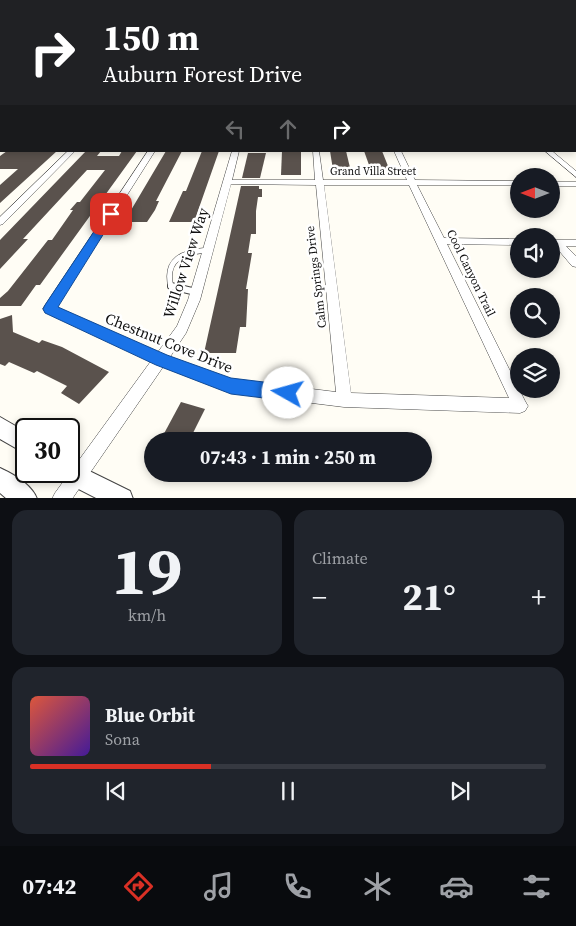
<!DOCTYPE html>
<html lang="en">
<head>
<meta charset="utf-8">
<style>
	body { margin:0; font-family:"Source Serif 4",serif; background:#20242c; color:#f1f3f6; height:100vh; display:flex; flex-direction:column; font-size:19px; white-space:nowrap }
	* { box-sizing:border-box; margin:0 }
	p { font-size:16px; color:#9ea1a6 }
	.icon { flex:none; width:28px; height:28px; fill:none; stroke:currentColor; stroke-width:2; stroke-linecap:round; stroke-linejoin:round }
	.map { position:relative; height:498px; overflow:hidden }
	.panel { display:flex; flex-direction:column; gap:12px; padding:12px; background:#0d0f14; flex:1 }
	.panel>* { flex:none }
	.banner { position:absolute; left:0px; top:0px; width:576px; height:152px; box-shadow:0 2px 8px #0003; background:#202124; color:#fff; overflow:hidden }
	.needle { width:32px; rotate:270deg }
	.controls { position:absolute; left:510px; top:168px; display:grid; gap:10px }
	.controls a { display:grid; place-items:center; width:50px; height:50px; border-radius:50%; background:#171b24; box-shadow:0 2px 8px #0003; font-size:25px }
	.speed { position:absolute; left:15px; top:418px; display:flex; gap:10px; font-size:25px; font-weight:700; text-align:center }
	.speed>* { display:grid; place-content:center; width:65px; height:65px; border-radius:50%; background:#171b24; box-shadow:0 2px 8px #0003; line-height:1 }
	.speed .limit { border:2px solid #111; border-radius:8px; background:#fff; color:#111 }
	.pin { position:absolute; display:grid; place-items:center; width:42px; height:42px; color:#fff; margin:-21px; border-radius:10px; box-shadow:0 2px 8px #0006 }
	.me { position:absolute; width:55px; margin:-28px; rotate:277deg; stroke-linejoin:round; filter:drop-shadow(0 0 4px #0008) }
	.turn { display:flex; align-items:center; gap:18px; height:105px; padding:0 20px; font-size:22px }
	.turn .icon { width:65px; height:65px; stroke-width:2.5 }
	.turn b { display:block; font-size:35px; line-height:42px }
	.lanes { display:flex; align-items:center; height:48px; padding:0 20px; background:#0003; justify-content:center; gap:25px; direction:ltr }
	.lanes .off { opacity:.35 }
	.big { font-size:38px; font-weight:700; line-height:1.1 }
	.panel .tile { flex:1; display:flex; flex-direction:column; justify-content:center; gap:8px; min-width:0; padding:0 18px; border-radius:15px; background:#20242c }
	.panel .dial { align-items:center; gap:0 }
	.dial b { font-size:65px; line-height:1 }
	.song { display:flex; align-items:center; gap:15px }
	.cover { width:60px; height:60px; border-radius:8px; background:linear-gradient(135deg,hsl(10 70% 55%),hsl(260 70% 35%)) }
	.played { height:5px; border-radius:2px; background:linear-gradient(90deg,#d93025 35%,#363941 35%) }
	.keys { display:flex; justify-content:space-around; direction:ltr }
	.heat { display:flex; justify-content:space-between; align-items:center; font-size:28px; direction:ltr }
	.panel .tiles { flex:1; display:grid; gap:12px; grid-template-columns:1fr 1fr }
	.tile:last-child { grid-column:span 2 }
	.trip { position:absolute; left:144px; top:432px; width:288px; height:50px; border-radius:25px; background:#171b24; box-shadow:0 2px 8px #0003; font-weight:700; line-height:50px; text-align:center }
	.tabs { display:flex; height:80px; justify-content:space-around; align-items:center; background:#090b0e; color:#9ea1a6 }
	.tabs .icon { width:35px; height:35px }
	.tabs .current { color:#d93025 }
	.tabs b { font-size:22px; color:#f1f3f6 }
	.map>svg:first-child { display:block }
	.building { fill:#5a524d }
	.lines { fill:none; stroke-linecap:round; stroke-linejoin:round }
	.service-far1-casing { stroke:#444; stroke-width:6 }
	.service-casing { stroke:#444; stroke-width:8 }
	.minor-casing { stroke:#444; stroke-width:1 }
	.tertiary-casing { stroke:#444; stroke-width:2 }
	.service-far1 { stroke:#fff; stroke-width:5 }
	.service { stroke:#fff; stroke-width:6 }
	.minor { fill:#fff; fill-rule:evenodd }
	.tertiary { fill:#fff; fill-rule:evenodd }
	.route { fill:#1a73e8; stroke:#114b97 }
	.labels { text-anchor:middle; stroke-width:5; stroke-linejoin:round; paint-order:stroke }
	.far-street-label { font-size:11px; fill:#111; stroke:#fff }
	.street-label { font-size:12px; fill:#111; stroke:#fff }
	.near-street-label { font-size:15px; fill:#111; stroke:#fff }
</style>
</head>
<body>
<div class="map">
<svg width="576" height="499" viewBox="0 0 576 499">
	<rect width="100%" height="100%" fill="#fffdf5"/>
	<g class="building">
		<path d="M 7,151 L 57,151 L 0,203 L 0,185 L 18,169 L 0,169 L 0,156 Z"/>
		<path d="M 86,151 L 101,151 L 97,156 L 119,156 L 122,151 L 137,151 L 40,285 L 36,285 L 21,306 L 0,306 L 0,298 L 8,291 L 48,240 L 52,240 L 73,210 L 70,210 L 77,202 L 80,202 L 105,170 L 87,170 L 23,239 L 28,239 L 0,269 L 0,240 Z"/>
		<path d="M 166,151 L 182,151 L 156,201 L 159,201 L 155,210 L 147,222 L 124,222 Z"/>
		<path d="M 202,151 L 219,151 L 194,222 L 169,222 L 183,191 L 186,191 Z"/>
		<path d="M 282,151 L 301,151 L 301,175 L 281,175 Z"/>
		<path d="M 330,151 L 346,151 L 352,176 L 334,176 Z"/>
		<path d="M 364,151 L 382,151 L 392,176 L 373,176 Z"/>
		<path d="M 248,153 L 266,153 L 260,178 L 242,178 Z"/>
		<path d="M 241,186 L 259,186 L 259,189 L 262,189 L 262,197 L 258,197 L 256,211 L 256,234 L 251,234 L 248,253 L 252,253 L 246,289 L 248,289 L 246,327 L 240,327 L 236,353 L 204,353 Z"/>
		<path d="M 12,315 L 13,332 L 39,343 L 42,340 L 62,347 L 109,372 L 79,404 L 61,393 L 67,386 L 37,371 L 34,373 L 9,362 L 5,366 L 0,364 L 0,319 Z"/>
		<path d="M 181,402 L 205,409 L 189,441 L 160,441 Z"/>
	</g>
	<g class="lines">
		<g class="service-far1-casing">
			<path id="service-far1" d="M 171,287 C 164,259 183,252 208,250"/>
		</g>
		<g class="service-casing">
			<path id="service" d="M 171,286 L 196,292"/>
		</g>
		<g class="minor-casing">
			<g id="minor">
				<rect x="0" y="73" width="1" height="2"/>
				<path d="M 1,100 L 1,104 L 0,105 L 0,101 Z"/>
				<rect x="0" y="128" width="1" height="4"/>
				<path d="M 68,151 L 75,151 L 3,224 L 0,225 L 0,217 Z"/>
				<path d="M 148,151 L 155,151 L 56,307 L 158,352 L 177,326 L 188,300 L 232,151 L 239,151 L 232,180 L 315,180 L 313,151 L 319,151 L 323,180 L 407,180 L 394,151 L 401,151 L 415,180 L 519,181 L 519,185 L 417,185 L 444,238 L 519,239 L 519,245 L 447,244 L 525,401 L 528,406 L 525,411 L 520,413 L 344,407 L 231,393 L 163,367 L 72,499 L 52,499 L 55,493 L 151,361 L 45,312 L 43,309 ZM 231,184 L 316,185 L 336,392 L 231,379 L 170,357 L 186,333 L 200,300 ZM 324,185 L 409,185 L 509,398 L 351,393 Z"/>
				<path d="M 545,151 L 552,151 L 576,171 L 576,177 Z"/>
				<rect x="551" y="182" width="25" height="4"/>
				<path d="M 555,240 L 576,240 L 576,246 L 566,246 L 576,256 L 576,267 L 572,266 L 555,246 L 552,245 L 551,241 Z"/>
			</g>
		</g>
		<g class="tertiary-casing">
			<g id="tertiary">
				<rect x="575" y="131" width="1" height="5"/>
				<path d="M 0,417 L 26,432 L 26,454 L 0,439 Z"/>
				<path d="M 69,461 L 130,491 L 133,499 L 98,499 L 59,479 L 56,471 L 69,471 Z"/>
				<path d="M 0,468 C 13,474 32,485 37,499 L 7,499 L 0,493 Z"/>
			</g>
		</g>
		<use href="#service-far1" class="service-far1"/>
		<use href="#service" class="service"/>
		<use href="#minor" class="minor"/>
		<use href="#tertiary" class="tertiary"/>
	</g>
	<linearGradient id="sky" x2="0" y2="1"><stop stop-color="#95c6ee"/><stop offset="0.51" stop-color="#fffefa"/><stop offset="1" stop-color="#fffefa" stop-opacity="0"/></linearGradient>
	<rect width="576" height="143" fill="url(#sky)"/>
	<path class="route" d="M 111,211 L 116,214 L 58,307 L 167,355 L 231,378 L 288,385 L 294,387 L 296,393 L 294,399 L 288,401 L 231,394 L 156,365 L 45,313 L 43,309 L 45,305 L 107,212 Z"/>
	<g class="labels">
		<g class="far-street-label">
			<text x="373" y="175">Grand Villa Street</text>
		</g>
		<g class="street-label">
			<text transform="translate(471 273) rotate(64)" y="4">Cool Canyon Trail</text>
			<text transform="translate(316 277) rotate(-97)" y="4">Calm Springs Drive</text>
		</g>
		<g class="near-street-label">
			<text transform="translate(186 263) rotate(-72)" y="5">Willow View Way</text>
			<text transform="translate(169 343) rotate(22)" y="5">Chestnut Cove Drive</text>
		</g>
	</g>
</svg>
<div class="controls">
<a><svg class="needle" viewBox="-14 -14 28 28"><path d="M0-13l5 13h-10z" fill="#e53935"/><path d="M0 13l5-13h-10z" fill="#9ea1a6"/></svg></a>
<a><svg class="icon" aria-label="sound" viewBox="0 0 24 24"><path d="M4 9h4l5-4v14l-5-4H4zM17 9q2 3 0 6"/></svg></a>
<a><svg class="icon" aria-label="search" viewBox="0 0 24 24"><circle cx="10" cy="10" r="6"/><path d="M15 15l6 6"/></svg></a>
<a><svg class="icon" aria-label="layers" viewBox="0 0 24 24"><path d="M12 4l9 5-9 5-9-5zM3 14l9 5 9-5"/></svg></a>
</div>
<div class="speed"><div class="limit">30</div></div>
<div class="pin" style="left:111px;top:214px;background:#d93025"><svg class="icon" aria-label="arrive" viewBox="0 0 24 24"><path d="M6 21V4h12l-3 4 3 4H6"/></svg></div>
<svg class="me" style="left:288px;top:393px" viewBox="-20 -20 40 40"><circle r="19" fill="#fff"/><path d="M0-13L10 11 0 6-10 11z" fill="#1a73e8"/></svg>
<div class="trip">07:43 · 1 min · 250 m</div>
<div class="banner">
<div class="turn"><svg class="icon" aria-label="right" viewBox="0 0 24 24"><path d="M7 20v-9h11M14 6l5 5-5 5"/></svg><div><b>150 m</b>Auburn Forest Drive</div></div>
<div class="lanes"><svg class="icon off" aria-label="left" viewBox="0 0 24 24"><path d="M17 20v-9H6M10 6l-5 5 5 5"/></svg><svg class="icon off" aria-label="ahead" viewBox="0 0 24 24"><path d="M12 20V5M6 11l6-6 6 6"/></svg><svg class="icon" aria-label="right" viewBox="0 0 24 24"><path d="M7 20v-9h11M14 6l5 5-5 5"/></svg></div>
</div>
</div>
<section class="panel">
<div class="tiles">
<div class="tile dial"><b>19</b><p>km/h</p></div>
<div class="tile"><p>Climate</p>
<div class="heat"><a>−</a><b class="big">21°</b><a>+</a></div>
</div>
<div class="tile">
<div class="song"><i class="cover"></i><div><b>Blue Orbit</b><p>Sona</p></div></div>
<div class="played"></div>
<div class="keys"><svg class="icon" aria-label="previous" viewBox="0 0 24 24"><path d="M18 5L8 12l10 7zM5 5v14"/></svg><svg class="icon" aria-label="pause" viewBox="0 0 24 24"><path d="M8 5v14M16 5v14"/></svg><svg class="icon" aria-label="next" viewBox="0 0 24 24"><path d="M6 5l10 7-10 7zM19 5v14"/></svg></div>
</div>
</div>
</section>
<nav class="tabs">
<b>07:42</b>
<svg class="icon current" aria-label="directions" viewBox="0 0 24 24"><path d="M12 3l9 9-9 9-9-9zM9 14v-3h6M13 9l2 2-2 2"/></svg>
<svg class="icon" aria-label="music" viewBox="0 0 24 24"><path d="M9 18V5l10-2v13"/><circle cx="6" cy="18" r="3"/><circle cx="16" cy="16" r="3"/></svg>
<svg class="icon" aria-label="phone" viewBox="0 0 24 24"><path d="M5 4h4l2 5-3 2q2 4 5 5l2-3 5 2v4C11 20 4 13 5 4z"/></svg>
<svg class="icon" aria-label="climate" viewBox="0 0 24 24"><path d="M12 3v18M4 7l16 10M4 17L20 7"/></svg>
<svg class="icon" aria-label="car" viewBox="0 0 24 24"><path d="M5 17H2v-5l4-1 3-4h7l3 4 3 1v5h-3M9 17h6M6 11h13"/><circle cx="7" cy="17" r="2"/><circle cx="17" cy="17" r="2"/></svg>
<svg class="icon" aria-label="filters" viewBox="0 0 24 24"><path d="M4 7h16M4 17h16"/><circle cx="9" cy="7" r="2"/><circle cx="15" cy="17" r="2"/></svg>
</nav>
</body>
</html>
